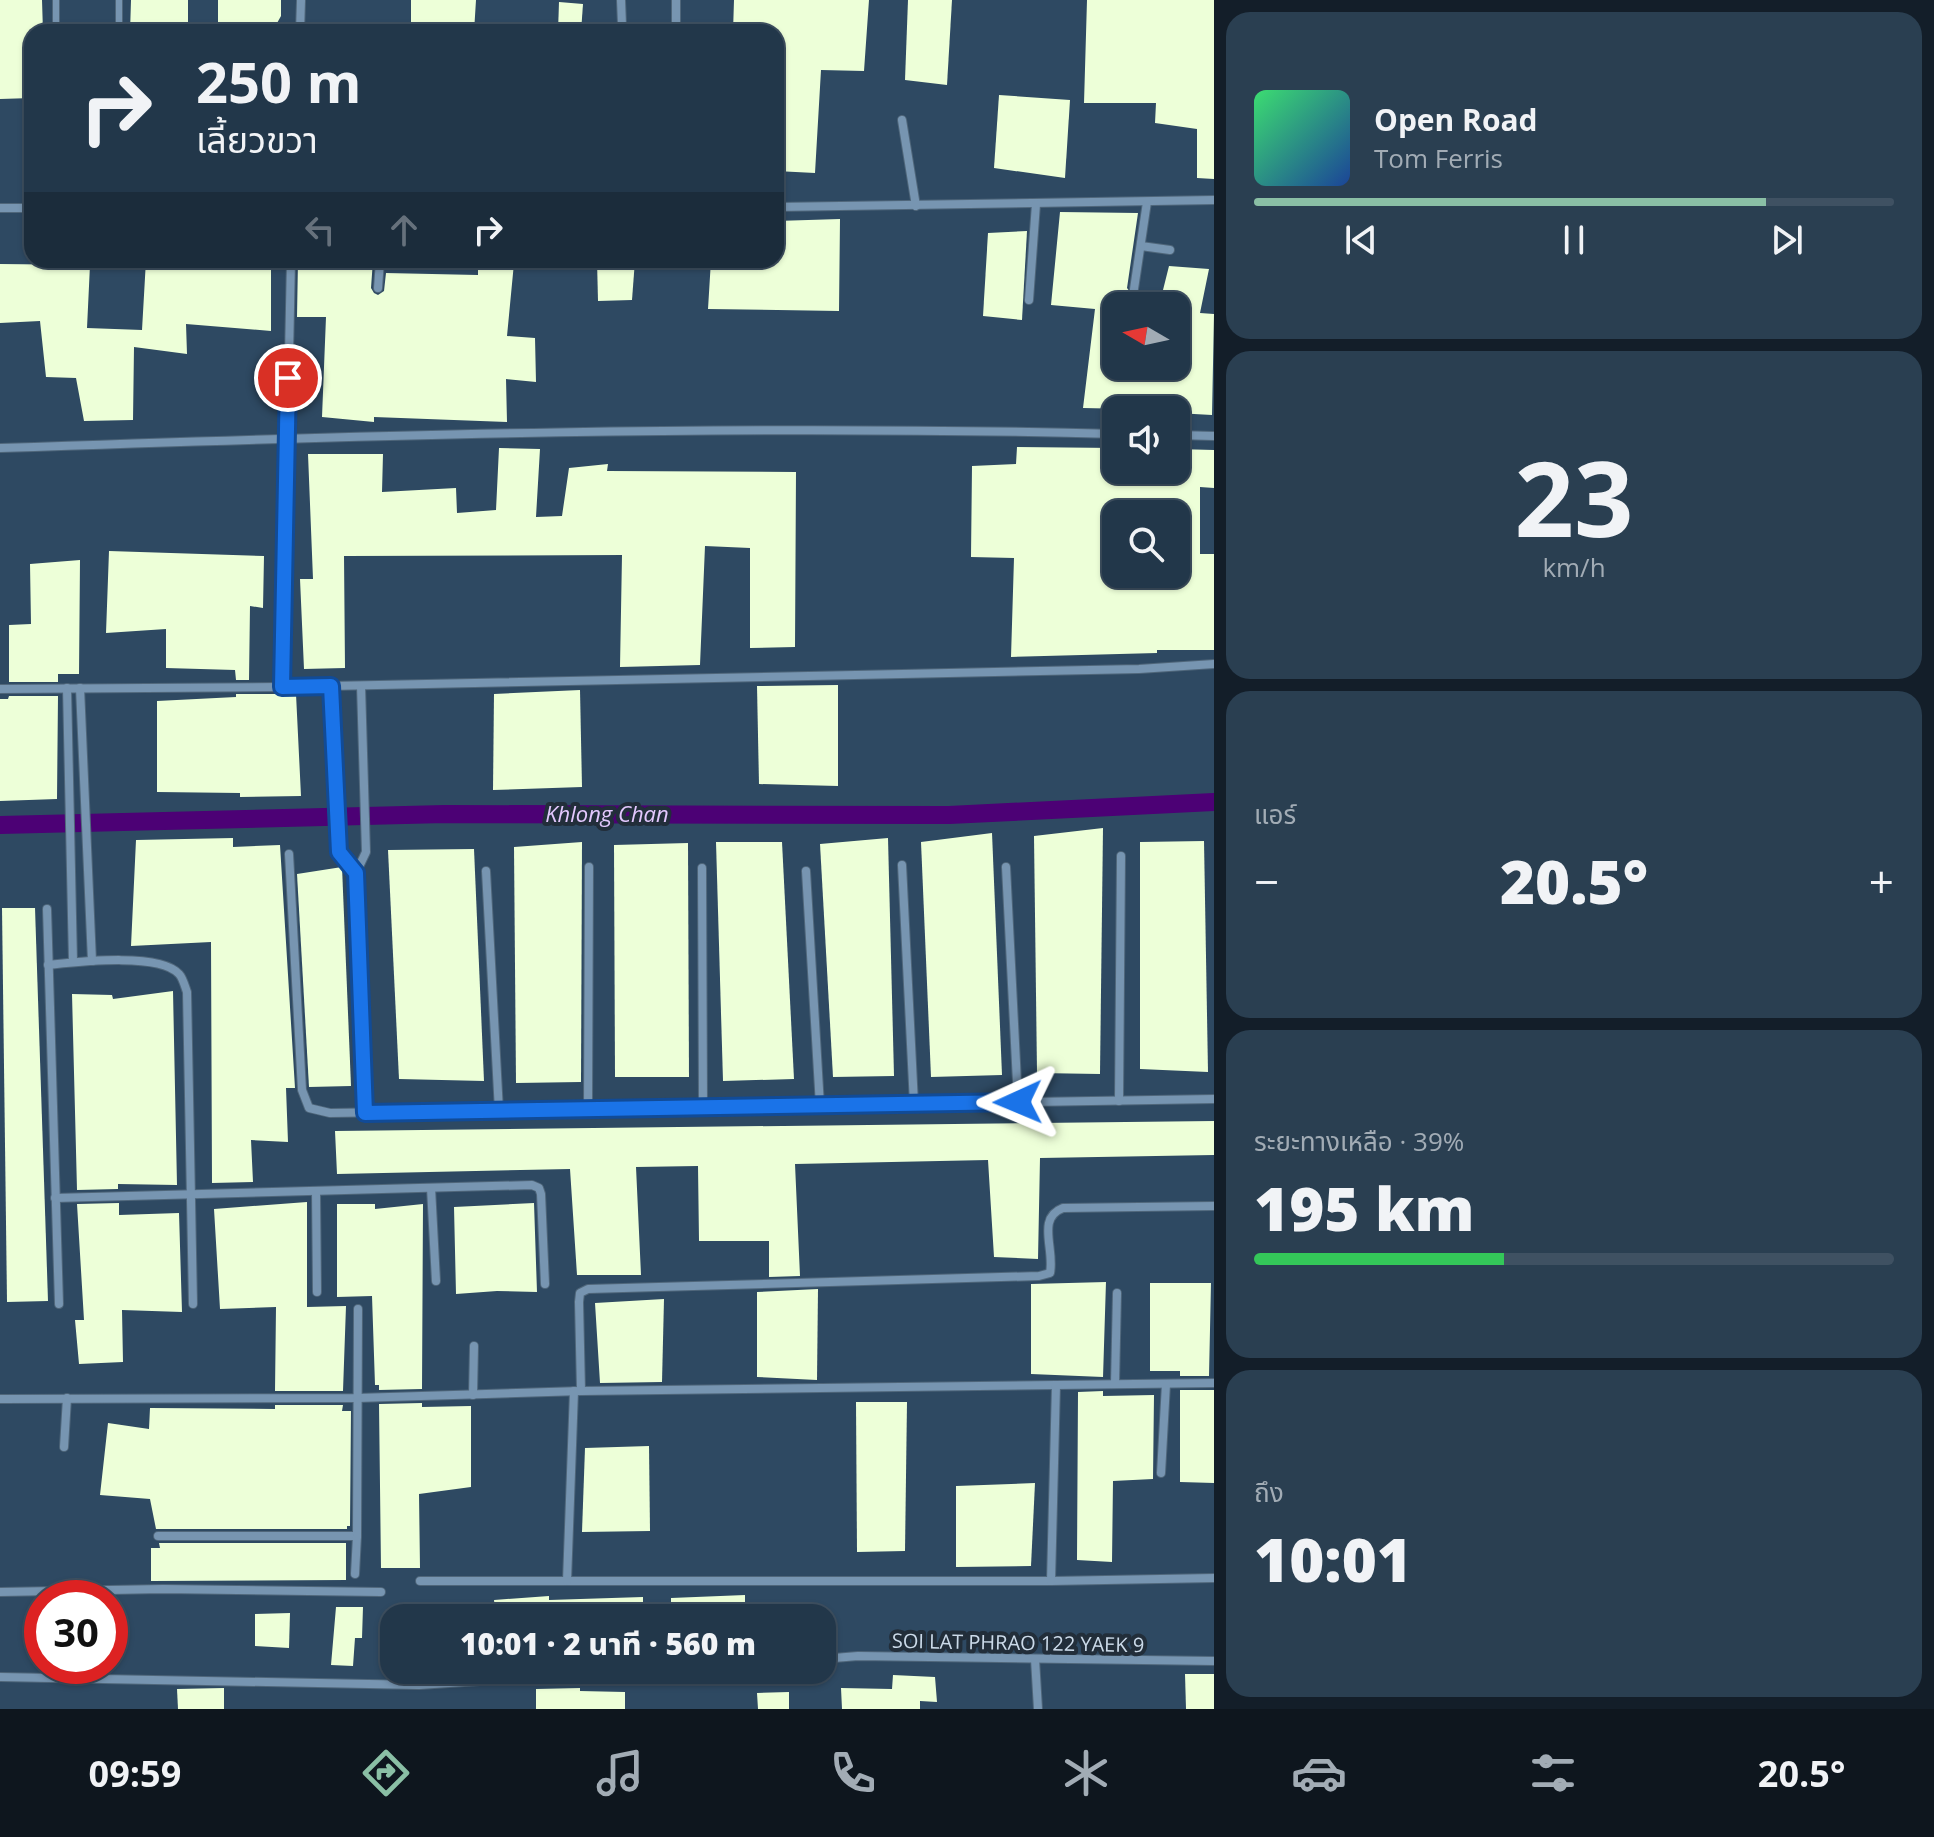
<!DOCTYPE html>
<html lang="th">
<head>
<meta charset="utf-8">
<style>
	body { margin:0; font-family:"Open Sans","Noto Sans Thai",sans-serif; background:#2a3f51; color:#f1f3f6; height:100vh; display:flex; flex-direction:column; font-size:30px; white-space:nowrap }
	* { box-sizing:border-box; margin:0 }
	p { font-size:26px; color:#a2acb5 }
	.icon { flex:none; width:44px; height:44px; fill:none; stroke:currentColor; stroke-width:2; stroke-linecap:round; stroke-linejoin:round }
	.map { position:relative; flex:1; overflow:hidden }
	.sheet { display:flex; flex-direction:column; gap:12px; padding:12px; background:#131e29; width:720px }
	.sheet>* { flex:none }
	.hud { position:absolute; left:24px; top:24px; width:760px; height:244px; border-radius:24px; box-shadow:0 2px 6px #0004,0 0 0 2px #3f5162; background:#22374a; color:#f1f3f6; overflow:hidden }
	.needle { width:52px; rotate:279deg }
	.fabs { position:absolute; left:1102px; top:292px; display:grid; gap:16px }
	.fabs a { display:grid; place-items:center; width:88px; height:88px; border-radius:16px; background:#22374a; box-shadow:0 2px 6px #0004,0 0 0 2px #3f5162; font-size:40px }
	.speed { position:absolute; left:24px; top:1580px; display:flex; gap:16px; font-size:40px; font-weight:700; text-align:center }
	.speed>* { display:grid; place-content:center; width:104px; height:104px; border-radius:50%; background:#22374a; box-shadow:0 2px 6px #0004,0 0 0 2px #3f5162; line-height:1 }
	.speed .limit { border:12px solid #d22; background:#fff; color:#111 }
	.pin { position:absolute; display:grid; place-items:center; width:68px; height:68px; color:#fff; margin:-34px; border:4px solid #fff; border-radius:50%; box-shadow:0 2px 8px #0007 }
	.me { position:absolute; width:88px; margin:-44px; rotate:269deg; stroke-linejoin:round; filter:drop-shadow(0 0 6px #0008) }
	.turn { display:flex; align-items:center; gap:28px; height:168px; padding:0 40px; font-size:36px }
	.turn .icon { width:104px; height:104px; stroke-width:2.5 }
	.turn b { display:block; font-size:56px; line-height:68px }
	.lanes { display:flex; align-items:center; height:76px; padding:0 40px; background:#0003; justify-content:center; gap:40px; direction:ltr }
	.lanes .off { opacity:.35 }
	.big { font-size:60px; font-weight:800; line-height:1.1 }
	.sheet .tile { flex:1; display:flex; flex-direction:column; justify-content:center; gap:12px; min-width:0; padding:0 28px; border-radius:24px; background:#2a3f51 }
	.sheet .dial { align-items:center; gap:0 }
	.dial b { font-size:104px; line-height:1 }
	.song { display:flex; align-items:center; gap:24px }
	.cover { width:96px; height:96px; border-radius:12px; background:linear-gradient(135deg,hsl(140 70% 55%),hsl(220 70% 35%)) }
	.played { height:8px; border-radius:4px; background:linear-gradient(90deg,#8abfa5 80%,#3f5162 80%) }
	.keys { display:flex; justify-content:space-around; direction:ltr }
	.heat { display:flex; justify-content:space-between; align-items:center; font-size:44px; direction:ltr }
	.charge { height:12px; border-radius:6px; background:linear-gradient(90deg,#34c759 39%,#3f5162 0) }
	.trip { position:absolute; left:380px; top:1604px; width:456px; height:80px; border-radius:24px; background:#22374a; box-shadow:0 2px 6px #0004,0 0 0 2px #3f5162; font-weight:800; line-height:80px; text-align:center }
	.dock { display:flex; height:128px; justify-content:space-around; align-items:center; background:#0e161e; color:#a2acb5 }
	.dock .icon { width:56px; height:56px }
	.dock .on { color:#8abfa5 }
	.dock b { font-size:36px; color:#f1f3f6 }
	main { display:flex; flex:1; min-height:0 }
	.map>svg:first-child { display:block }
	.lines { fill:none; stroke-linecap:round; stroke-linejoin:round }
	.canal { stroke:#4c0175; stroke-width:18 }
	.building { fill:#edffd8; fill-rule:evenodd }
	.service-casing { stroke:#4f667a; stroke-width:8 }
	.minor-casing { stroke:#4f667a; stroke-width:10 }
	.service { stroke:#7795b1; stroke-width:6 }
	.minor { stroke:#7795b1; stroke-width:8 }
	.route-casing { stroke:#114b97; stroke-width:20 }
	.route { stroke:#1a73e8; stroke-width:14 }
	.labels { text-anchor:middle; stroke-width:8; stroke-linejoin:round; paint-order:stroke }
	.street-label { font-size:20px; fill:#cbdae9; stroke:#222e3a }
	.water-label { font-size:22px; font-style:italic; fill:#e3c8fe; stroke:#222e3a }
</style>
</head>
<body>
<main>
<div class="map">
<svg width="1214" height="1709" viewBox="0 0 1214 1709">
	<rect width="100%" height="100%" fill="#2e4962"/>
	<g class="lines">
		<path class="canal" d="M 0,825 L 445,814 L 949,815 L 1214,802"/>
	</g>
	<g class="building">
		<path d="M 0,0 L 42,0 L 43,32 L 32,32 L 32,98 L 0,99 Z"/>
		<path d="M 131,0 L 188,0 L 188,32 L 130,32 Z"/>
		<path d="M 218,0 L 281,0 L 281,16 L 272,32 L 218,32 Z"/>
		<path d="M 411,0 L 476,0 L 474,32 L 411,32 Z"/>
		<path d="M 734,0 L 869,0 L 864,71 L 821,70 L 815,173 L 776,171 L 776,32 L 733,32 Z"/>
		<path d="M 908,0 L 952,0 L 947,85 L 905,80 Z"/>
		<path d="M 1087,0 L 1214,0 L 1214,179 L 1197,178 L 1197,129 L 1155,123 L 1156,103 L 1084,103 Z"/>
		<path d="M 559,2 L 583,4 L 581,32 L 558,32 Z"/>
		<path d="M 999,95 L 1070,100 L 1065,178 L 994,168 Z"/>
		<path d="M 1060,212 L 1138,213 L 1127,288 L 1133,296 L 1132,306 L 1116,306 L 1116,366 L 1176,366 L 1176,306 L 1159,306 L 1169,266 L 1209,269 L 1200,313 L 1214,314 L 1212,415 L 1176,413 L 1176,410 L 1083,408 L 1095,309 L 1051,305 Z"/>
		<path d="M 840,219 L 839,311 L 708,309 L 711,260 L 776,260 L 776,221 Z"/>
		<path d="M 1027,231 L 1022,320 L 983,316 L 988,233 Z"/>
		<path d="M 146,260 L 271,260 L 271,331 L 186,324 L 187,354 L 134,347 L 133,420 L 84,421 L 76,378 L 46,377 L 40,321 L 0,323 L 0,264 L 90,265 L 87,328 L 142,330 Z"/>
		<path d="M 298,260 L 373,260 L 371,288 L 374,293 L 378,295 L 384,291 L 386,273 L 478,275 L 478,262 L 514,263 L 507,336 L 535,338 L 536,382 L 506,379 L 507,422 L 374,417 L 374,422 L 322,417 L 326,317 L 297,317 Z"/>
		<path d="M 597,260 L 635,260 L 632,300 L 598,301 Z"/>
		<path d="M 1017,447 L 1116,448 L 1116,470 L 1176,470 L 1176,449 L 1214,450 L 1214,488 L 1200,487 L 1200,554 L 1214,554 L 1214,650 L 1157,650 L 1157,653 L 1011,657 L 1014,558 L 971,557 L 972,466 L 1016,464 ZM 1116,514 L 1176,514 L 1176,574 L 1116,574 Z"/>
		<path d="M 499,448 L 540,449 L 536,517 L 562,516 L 569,468 L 608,464 L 607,471 L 796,472 L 795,647 L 750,648 L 750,548 L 705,546 L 700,665 L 620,667 L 622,555 L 344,556 L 345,668 L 304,669 L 300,579 L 313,579 L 308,454 L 383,454 L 382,492 L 456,488 L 457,513 L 496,510 Z"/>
		<path d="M 109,551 L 264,556 L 263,608 L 250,606 L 249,680 L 236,680 L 235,670 L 166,668 L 166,629 L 106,633 Z"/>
		<path d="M 80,560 L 79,674 L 58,674 L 58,682 L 9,682 L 9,625 L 31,624 L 30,564 Z"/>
		<path d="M 838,685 L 838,786 L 759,784 L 757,686 Z"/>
		<path d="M 580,690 L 582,787 L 493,790 L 494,694 Z"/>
		<path d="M 236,694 L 296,694 L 301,796 L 240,797 L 240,793 L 157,792 L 157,701 L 236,697 Z"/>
		<path d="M 9,696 L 58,696 L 57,799 L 0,801 L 0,699 L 8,699 Z"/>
		<path d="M 1103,828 L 1100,1074 L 1037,1073 L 1034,836 Z"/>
		<path d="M 992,833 L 1002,1075 L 931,1077 L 921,842 Z"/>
		<path d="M 233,838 L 233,847 L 280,845 L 295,1088 L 286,1088 L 288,1142 L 251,1140 L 253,1182 L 212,1183 L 211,942 L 131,946 L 136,840 Z"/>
		<path d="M 888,838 L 894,1076 L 833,1077 L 820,844 Z"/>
		<path d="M 1204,841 L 1208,1072 L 1140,1069 L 1140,842 Z"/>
		<path d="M 582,842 L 581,1082 L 516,1083 L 514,847 Z"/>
		<path d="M 716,842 L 782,842 L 794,1079 L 723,1081 Z"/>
		<path d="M 688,843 L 689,1077 L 615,1077 L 614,845 Z"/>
		<path d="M 474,849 L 484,1081 L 399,1079 L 388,850 Z"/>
		<path d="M 342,867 L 351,1086 L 309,1087 L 297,874 Z"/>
		<path d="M 2,908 L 35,908 L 48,1301 L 7,1302 Z"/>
		<path d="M 173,991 L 177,1185 L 118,1184 L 118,1189 L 77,1190 L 72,994 L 112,995 L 113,999 Z"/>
		<path d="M 1214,1121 L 1214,1155 L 1040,1158 L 1038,1259 L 994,1257 L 988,1160 L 795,1164 L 800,1276 L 769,1277 L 769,1241 L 699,1241 L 698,1166 L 636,1167 L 641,1275 L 577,1275 L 570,1169 L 337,1174 L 335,1131 Z"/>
		<path d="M 307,1202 L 307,1307 L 346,1306 L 343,1391 L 275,1391 L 276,1307 L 220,1309 L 214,1209 Z"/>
		<path d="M 119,1203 L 119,1215 L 179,1213 L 182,1312 L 122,1310 L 123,1362 L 79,1364 L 75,1320 L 84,1320 L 77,1204 Z"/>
		<path d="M 534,1203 L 537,1292 L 497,1291 L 456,1294 L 454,1207 Z"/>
		<path d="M 337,1204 L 375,1204 L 375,1209 L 423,1204 L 422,1389 L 379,1390 L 379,1385 L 375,1385 L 372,1296 L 337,1297 Z"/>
		<path d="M 1106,1282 L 1103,1377 L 1031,1374 L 1031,1284 Z"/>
		<path d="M 1150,1283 L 1211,1283 L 1209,1376 L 1180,1376 L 1180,1371 L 1150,1371 Z"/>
		<path d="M 818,1289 L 817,1380 L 757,1377 L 757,1292 Z"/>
		<path d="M 664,1299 L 662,1382 L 600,1383 L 595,1303 Z"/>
		<path d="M 1180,1390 L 1214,1390 L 1214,1483 L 1180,1482 Z"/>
		<path d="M 1103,1391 L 1103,1396 L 1154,1395 L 1153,1479 L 1113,1481 L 1112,1562 L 1077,1560 L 1078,1392 Z"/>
		<path d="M 856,1402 L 907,1402 L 905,1551 L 857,1552 Z"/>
		<path d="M 422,1403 L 422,1407 L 471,1406 L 471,1487 L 419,1494 L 420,1568 L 381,1568 L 379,1404 Z"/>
		<path d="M 275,1405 L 343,1405 L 342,1411 L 351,1411 L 350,1526 L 347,1526 L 347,1529 L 156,1529 L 150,1499 L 100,1495 L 108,1423 L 149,1429 L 150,1408 L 275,1409 Z"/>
		<path d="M 649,1446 L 650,1531 L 582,1532 L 585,1448 Z"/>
		<path d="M 1035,1483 L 1031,1566 L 956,1567 L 956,1486 Z"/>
		<path d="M 159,1543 L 346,1543 L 346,1580 L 151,1581 L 151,1548 L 160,1548 Z"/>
		<path d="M 745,1595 L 745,1618 L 671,1618 L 671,1598 Z"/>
		<path d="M 549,1596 L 549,1600 L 643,1597 L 643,1618 L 496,1618 L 494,1600 Z"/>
		<path d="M 336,1607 L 363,1607 L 362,1638 L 355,1638 L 353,1666 L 331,1665 Z"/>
		<path d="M 290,1613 L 289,1648 L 255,1646 L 255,1614 Z"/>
		<path d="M 1185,1674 L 1214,1674 L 1214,1709 L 1186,1709 Z"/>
		<path d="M 893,1675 L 935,1677 L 937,1702 L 920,1701 L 920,1709 L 842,1709 L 841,1688 L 892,1689 Z"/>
		<path d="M 224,1688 L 224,1709 L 178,1709 L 177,1689 Z"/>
		<path d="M 580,1688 L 580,1691 L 625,1692 L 625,1709 L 536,1709 L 536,1689 Z"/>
		<path d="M 789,1692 L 789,1709 L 758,1709 L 757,1693 Z"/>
	</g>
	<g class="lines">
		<g class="service-casing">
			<g id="service">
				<path d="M 56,0 L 56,32"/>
				<path d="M 119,32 L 119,0"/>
			</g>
		</g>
		<g class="minor-casing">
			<g id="minor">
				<path d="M 621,0 L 622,25"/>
				<path d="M 300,32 L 301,0"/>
				<path d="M 676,32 L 676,0"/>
				<path d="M 902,120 L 916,206"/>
				<path d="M 776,207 L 1214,200"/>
				<path d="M 0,208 L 32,208"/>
				<path d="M 1141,246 L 1170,250"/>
				<path d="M 378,288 L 380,260"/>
				<path d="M 1134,289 L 1147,202"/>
				<path d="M 1029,300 L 1036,204"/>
				<path d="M 1176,435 L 1214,436"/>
				<path d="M 0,448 C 372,435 744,424 1116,434"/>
				<path d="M 331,686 L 339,852 L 356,873 L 366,852 L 361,686"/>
				<path d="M 282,687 L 291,260"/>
				<path d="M 67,688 L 73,962"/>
				<path d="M 80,688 L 92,961"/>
				<path d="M 0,689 L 282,687 L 1139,669 L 1214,664"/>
				<path d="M 289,854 L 302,1090 L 309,1108 L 330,1113 L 1214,1099"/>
				<path d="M 902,865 L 914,1104"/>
				<path d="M 1006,867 L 1018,1102"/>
				<path d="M 702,868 L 703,1107"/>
				<path d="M 486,871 L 499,1111"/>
				<path d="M 806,871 L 820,1106"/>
				<path d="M 356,873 L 365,1113"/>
				<path d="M 47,909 L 59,1304"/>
				<path d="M 48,965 C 77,962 160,952 179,974 C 183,978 185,987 187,992 L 193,1304"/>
				<path d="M 1119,1101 L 1121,856"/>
				<path d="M 588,1109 L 589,867"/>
				<path d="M 431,1188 L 436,1281"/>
				<path d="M 316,1192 L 317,1292"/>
				<path d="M 55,1198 L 532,1185 L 539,1188 L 541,1194 L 545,1284"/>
				<path d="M 1115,1384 L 1117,1293"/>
				<path d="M 581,1391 L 579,1302 L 580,1293 L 588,1289 L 1039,1276 L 1050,1273 C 1055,1249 1036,1218 1063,1208 L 1214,1206"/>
				<path d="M 473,1395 L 474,1346"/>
				<path d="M 0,1399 L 357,1398 L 581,1391 L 1214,1383"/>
				<path d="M 64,1447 L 67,1398"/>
				<path d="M 1161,1473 L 1166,1384"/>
				<path d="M 158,1536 L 357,1536 L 358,1309"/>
				<path d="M 355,1574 L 357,1536"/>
				<path d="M 420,1581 L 1051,1581 L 1214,1578"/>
				<path d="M 567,1581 L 574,1391"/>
				<path d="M 1051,1581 L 1056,1385"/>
				<path d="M 0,1592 L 163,1589 L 381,1592"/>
				<path d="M 822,1659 L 858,1656 L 1214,1661"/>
				<path d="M 1035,1659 L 1038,1709"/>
				<path d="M 0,1677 L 419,1685 L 646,1670"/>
			</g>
		</g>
		<use href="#service" class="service"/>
		<use href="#minor" class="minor"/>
	</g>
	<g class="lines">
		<g class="route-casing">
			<path id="route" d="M 288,378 L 282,687 L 331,686 L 339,852 L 356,873 L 365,1113 L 1018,1102"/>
		</g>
		<use href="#route" class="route"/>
	</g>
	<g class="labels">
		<g class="street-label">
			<text transform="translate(1018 1643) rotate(1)" y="7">SOI LAT PHRAO 122 YAEK 9</text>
		</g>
		<g class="water-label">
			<text x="607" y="822">Khlong Chan</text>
		</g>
	</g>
</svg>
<div class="fabs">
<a><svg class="needle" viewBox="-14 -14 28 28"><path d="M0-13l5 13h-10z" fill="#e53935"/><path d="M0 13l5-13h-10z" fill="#a2acb5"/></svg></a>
<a><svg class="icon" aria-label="sound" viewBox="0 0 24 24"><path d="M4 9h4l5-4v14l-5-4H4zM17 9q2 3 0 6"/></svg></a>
<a><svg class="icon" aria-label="search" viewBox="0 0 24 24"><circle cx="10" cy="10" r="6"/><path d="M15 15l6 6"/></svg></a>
</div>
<div class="speed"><div class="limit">30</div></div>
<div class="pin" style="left:288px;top:378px;background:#d93025"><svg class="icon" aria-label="arrive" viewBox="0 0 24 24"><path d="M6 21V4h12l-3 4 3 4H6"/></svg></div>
<svg class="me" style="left:1018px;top:1102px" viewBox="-20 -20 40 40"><path d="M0-17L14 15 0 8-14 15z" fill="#1a73e8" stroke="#fff" stroke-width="4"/></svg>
<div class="trip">10:01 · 2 นาที · 560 m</div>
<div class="hud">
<div class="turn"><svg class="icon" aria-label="right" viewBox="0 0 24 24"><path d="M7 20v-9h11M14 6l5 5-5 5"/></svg><div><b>250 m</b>เลี้ยวขวา</div></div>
<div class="lanes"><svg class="icon off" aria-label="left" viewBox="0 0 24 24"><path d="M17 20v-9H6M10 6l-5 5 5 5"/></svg><svg class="icon off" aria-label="ahead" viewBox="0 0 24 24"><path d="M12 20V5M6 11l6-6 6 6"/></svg><svg class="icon" aria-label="right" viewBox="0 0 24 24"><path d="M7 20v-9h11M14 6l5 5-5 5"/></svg></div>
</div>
</div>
<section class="sheet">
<div class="tile">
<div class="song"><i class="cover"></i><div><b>Open Road</b><p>Tom Ferris</p></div></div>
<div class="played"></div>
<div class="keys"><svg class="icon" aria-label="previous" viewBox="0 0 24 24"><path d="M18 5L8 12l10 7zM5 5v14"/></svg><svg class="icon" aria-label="pause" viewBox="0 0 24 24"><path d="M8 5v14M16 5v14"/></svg><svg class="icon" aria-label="next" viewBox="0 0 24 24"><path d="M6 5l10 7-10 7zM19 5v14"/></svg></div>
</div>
<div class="tile dial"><b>23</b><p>km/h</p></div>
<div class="tile"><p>แอร์</p>
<div class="heat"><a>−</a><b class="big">20.5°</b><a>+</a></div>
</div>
<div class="tile"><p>ระยะทางเหลือ · 39%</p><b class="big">195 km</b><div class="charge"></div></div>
<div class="tile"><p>ถึง</p><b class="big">10:01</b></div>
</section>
</main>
<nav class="dock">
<b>09:59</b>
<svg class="icon on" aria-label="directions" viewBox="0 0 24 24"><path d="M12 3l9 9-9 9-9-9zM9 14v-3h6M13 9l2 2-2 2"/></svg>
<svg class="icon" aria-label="music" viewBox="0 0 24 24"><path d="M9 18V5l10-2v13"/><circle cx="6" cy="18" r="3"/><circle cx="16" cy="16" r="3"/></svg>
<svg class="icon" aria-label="phone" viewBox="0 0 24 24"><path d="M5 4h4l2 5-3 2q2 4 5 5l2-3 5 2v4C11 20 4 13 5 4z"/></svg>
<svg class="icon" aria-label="climate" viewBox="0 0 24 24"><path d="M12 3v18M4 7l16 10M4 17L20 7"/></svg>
<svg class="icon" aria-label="car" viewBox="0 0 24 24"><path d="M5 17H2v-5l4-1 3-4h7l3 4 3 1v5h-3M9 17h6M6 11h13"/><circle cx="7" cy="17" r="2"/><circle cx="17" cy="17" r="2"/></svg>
<svg class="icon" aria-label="filters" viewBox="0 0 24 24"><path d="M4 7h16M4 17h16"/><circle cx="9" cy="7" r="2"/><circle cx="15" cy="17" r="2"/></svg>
<b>20.5°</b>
</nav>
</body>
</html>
